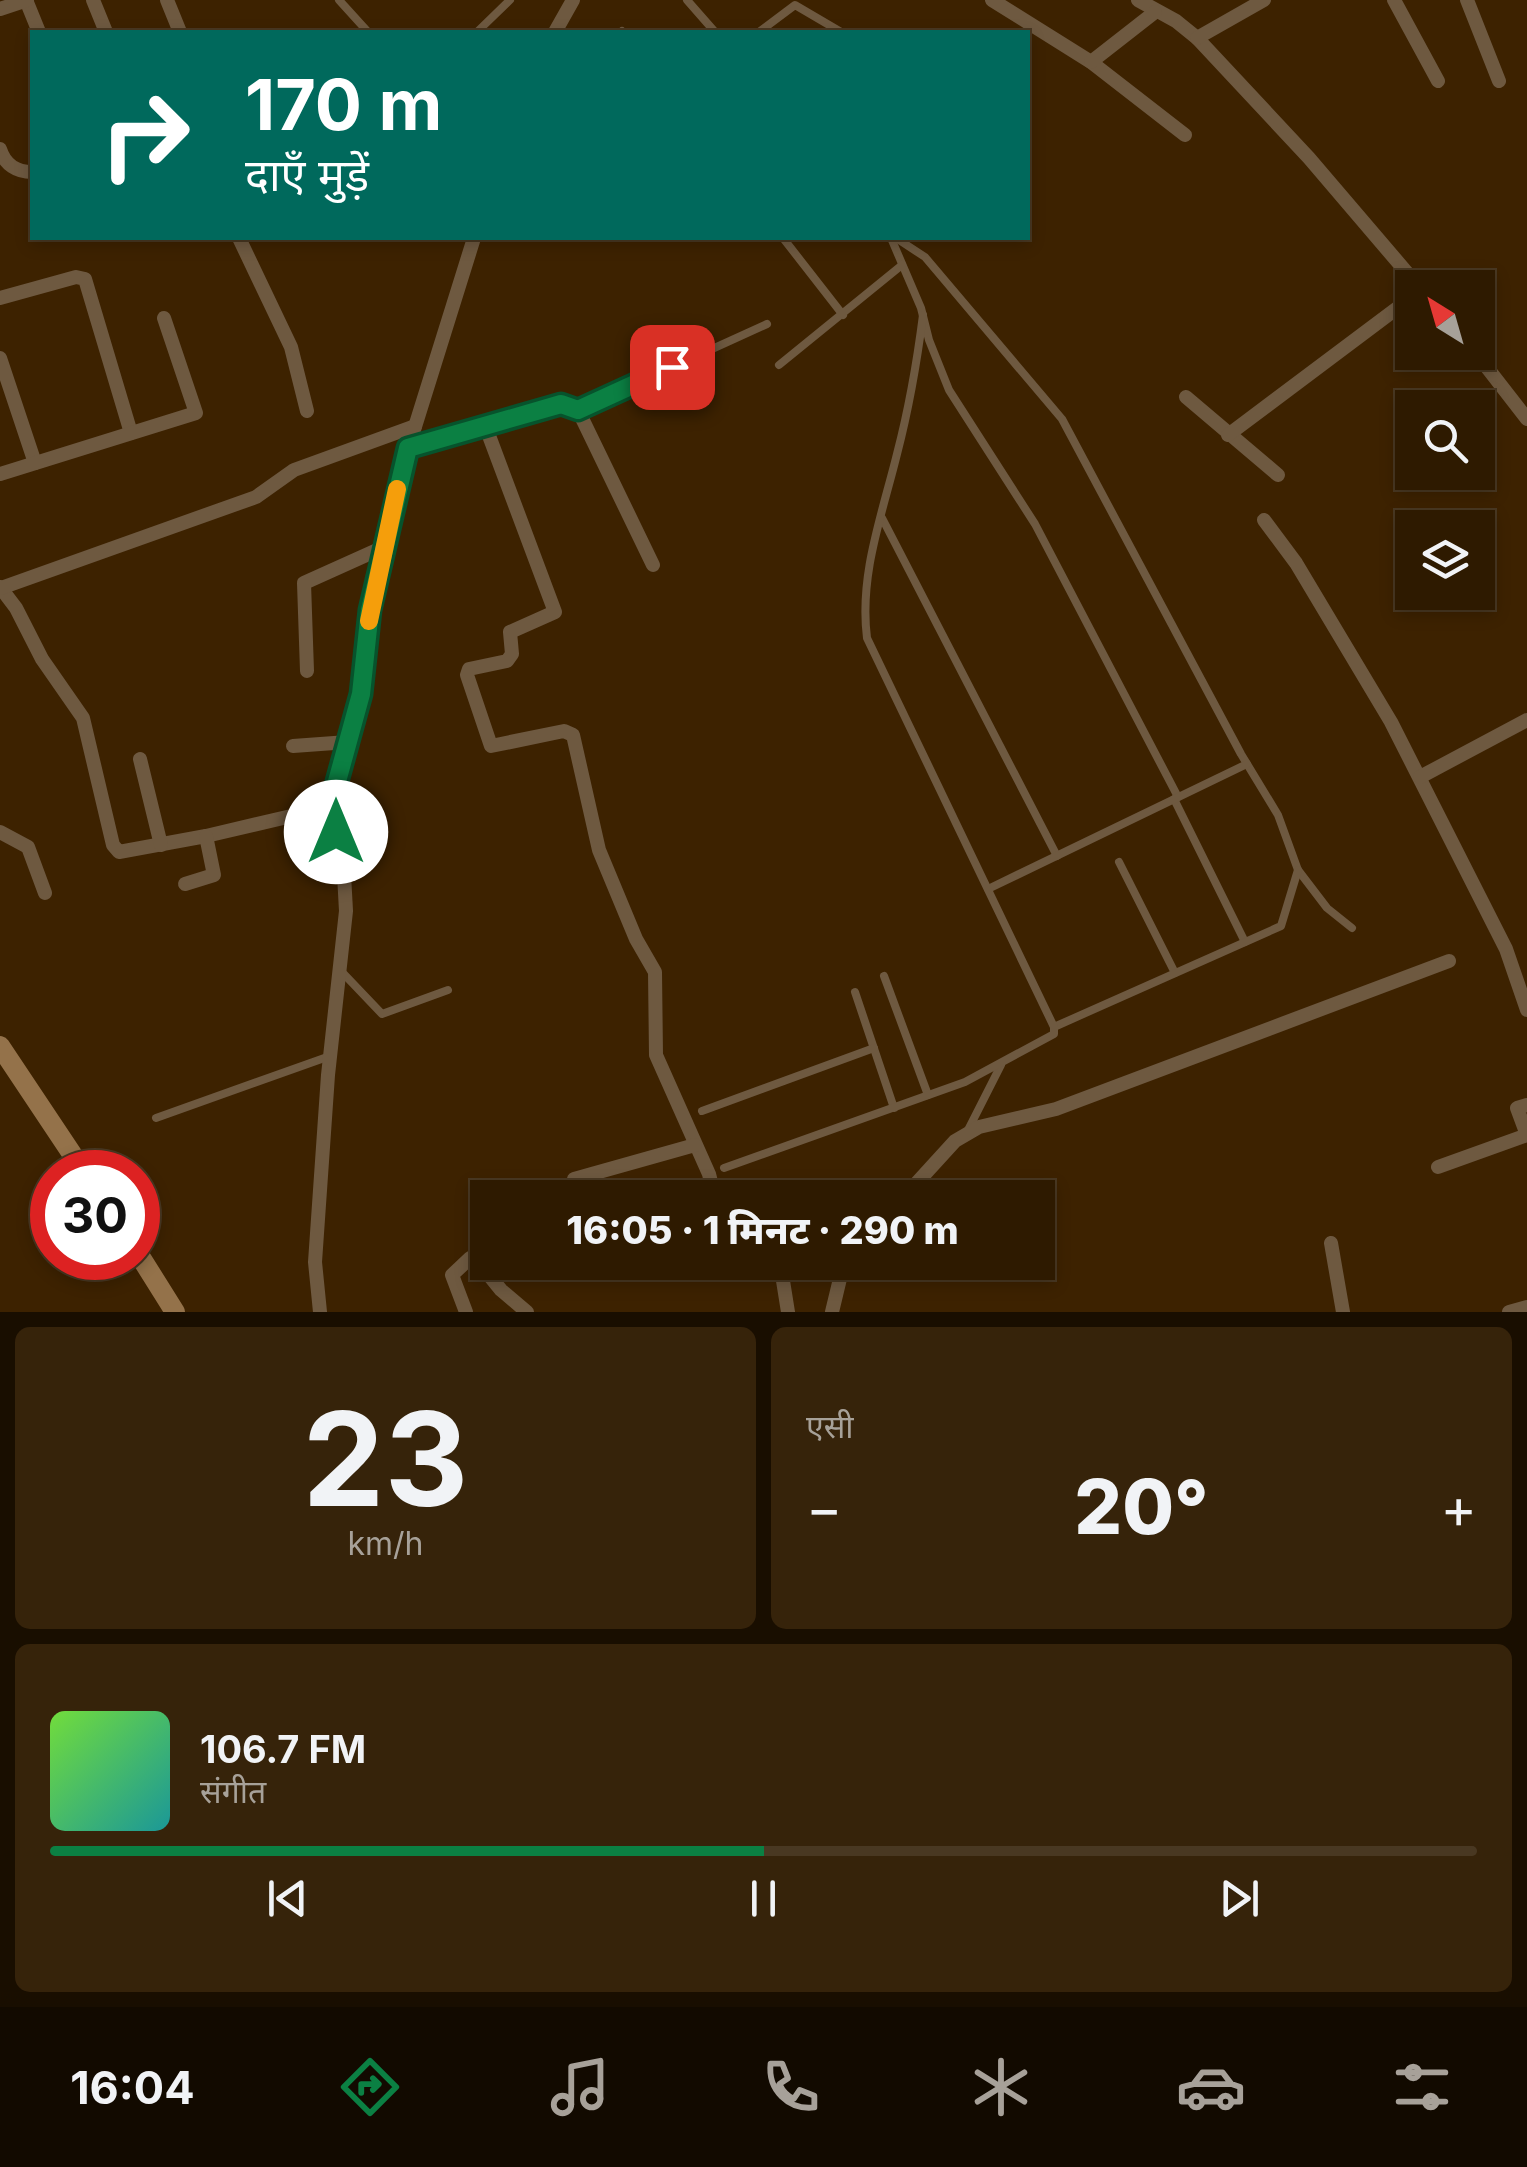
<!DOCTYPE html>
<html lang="hi">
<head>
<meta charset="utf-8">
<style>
	body { margin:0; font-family:Inter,"Noto Sans Devanagari",sans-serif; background:#36230a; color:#f1f3f6; height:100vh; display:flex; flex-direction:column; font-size:38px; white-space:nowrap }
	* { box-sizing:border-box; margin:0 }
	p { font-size:32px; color:#a7a199 }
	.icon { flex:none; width:55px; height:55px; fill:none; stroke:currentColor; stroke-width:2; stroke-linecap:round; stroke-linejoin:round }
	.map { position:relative; height:1312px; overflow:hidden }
	.side { display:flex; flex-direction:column; gap:15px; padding:15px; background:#190e00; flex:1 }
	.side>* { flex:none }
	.guide { position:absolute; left:30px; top:30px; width:1000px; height:210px; border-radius:0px; box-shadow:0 5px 15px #0003,0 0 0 2px #493822; background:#00695c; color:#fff; overflow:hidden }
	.needle { width:65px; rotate:323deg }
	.tools { position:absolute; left:1395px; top:270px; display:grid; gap:20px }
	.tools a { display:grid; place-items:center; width:100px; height:100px; border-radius:0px; background:#2e1a00; box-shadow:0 5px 15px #0003,0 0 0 2px #493822; font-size:50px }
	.speed { position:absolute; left:30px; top:1150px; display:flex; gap:20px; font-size:50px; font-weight:700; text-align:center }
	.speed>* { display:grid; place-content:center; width:130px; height:130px; border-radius:50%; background:#2e1a00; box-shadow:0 5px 15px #0003,0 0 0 2px #493822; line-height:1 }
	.speed .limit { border:15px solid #d22; background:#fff; color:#111 }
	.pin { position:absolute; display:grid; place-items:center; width:85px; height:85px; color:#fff; margin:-42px; border-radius:20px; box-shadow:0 5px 15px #0006 }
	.me { position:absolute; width:110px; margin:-55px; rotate:0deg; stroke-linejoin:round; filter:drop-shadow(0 0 8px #0008) }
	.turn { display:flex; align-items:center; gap:35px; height:210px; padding:0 50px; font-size:45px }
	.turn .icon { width:130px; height:130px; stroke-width:2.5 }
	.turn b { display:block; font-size:70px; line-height:85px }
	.big { font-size:75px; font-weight:800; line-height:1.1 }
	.side .widget { flex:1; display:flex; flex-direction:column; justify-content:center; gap:15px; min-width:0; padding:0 35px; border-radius:15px; background:#36230a }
	.side .dial { align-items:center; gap:0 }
	.dial b { font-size:130px; line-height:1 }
	.song { display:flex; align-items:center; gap:30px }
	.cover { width:120px; height:120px; border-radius:15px; background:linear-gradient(135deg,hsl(100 70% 55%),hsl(180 70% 35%)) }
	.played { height:10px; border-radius:5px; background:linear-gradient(90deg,#0b8043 50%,#493822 50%) }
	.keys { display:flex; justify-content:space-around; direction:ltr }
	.heat { display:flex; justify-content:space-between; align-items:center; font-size:55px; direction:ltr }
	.side .tiles { flex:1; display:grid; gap:15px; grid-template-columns:1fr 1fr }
	.widget:last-child { grid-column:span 2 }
	.trip { position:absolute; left:470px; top:1180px; width:585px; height:100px; border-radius:0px; background:#2e1a00; box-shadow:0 5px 15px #0003,0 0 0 2px #493822; font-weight:800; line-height:100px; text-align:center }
	.dock { display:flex; height:160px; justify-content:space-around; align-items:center; background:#120a00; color:#a7a199 }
	.dock .icon { width:70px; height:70px }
	.dock .on { color:#0b8043 }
	.dock b { font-size:45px; color:#f1f3f6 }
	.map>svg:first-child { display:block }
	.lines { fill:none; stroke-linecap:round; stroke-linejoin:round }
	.lane { stroke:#6e5940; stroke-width:8 }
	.street { stroke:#6e5940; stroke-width:14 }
	.secondary { stroke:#94724a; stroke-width:20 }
	.route-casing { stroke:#07532c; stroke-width:25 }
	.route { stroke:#0b8043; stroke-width:18 }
	.slow { stroke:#f59e0b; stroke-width:18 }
</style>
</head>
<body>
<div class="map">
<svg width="1527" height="1312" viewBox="0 0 1527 1312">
	<rect width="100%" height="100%" fill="#3d2200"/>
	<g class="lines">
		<g class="lane">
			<path d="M 339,0 L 368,32"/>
			<path d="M 687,0 L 715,32"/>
			<path d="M 622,31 L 623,32"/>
			<path d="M 477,32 L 510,0"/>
			<path d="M 759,32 L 795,5 L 841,32"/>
			<path d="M 783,238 L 843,315"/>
			<path d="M 891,238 L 921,308 L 929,340 L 949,390 L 1035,524 L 1178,797"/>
			<path d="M 896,238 L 925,257 L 1062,419 L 1241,754 L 1278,815 L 1298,870 L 1327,908 L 1352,928"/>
			<path d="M 779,365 L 902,265"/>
			<path d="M 578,410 L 767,324"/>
			<path d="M 882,518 L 1057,856"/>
			<path d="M 1174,799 L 1245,942"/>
			<path d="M 1119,862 L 1175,973"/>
			<path d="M 988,889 L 1247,764"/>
			<path d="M 341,971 L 382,1014 L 448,990"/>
			<path d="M 884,976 L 928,1095"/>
			<path d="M 855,992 L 894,1108"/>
			<path d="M 1054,1027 L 1281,926 L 1298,870"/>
			<path d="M 702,1111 L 874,1048"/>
			<path d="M 156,1118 L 330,1056"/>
			<path d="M 967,1132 L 1001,1065"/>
			<path d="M 724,1168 L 965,1082 L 1054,1034 L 1054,1027 L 867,638 C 859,575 882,515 897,454 C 909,408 917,362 923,315"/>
		</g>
		<g class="street">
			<path d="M 26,0 L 39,32"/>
			<path d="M 93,0 L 106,32"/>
			<path d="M 167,0 L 180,32"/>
			<path d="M 992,0 L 1091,62 L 1185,135"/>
			<path d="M 1138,0 L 1176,21 L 1197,38 L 1309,158 L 1420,288"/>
			<path d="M 1394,0 L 1438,81"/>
			<path d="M 1467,0 L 1499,81"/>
			<path d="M 0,9 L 27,0"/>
			<path d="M 555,32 L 573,0"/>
			<path d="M 1197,38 L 1264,0"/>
			<path d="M 1091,62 L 1155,12"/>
			<path d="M 0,149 C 5,165 17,172 32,172"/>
			<path d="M 239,238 L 291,347 L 307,411"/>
			<path d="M 0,298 L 76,277 L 85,279 L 131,433"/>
			<path d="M 1475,352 L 1527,419"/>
			<path d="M 0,358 L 35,463"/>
			<path d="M 1186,397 L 1278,475"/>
			<path d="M 485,425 L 555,612 L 510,632 L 512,654 L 507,661 L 469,669 L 467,675 L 491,746 L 564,731 L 573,735 L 599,850 L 636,939 L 655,972 L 656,1055 L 709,1174 L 715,1198"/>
			<path d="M 1228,435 L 1412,297"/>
			<path d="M 408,449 L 561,404 L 578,410 L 653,565"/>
			<path d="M 0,474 L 196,413 L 164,318"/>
			<path d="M 1264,520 L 1296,563 L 1391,722 L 1506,949 L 1527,1010"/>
			<path d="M 0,587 L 16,608 L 42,659 L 83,718 L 113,845 L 119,852 L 206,836 L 330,807"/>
			<path d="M 1,588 L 256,497 L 294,470 L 415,426"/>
			<path d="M 307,671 L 304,583 L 384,547"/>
			<path d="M 293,746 L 348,742"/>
			<path d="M 140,759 L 161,845"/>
			<path d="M 1420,777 L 1527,720"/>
			<path d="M 0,832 L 28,847 L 45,893"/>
			<path d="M 185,884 L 214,875 L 206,836"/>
			<path d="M 1438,1167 L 1527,1135 L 1517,1108 L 1527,1105"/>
			<path d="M 574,1179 L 695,1145"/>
			<path d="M 903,1198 L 955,1141 L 979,1127 L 1056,1109 L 1449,961"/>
			<path d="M 1331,1243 L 1343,1312"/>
			<path d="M 780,1262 L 788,1312"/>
			<path d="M 320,1312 L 315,1262 L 328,1075 L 346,911 L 343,856 L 330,807 L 361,693 L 370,609 L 399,478 L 474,238"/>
			<path d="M 466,1312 L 452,1275 L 470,1258 L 475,1258 L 501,1290 L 527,1312"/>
			<path d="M 832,1312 L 844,1262"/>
			<path d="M 1509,1312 L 1527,1307"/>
		</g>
		<g class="secondary">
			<path d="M 0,1046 L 84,1172"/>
			<path d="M 138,1253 L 175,1312"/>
		</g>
	</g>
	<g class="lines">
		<g class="route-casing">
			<path id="route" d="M 336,832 L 330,807 L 361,694 L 370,610 L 408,448 L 561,404 L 578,410 L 672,367"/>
		</g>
		<use href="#route" class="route"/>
		<path class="slow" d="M 369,621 L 397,489"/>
	</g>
</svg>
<div class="tools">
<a><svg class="needle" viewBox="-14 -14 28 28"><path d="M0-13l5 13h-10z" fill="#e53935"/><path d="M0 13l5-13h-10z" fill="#a7a199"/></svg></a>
<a><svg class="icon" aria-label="search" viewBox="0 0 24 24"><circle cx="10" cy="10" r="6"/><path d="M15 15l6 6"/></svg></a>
<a><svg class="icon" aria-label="layers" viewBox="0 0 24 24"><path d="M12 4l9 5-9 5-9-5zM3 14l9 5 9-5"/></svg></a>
</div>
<div class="speed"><div class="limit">30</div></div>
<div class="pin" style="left:672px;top:367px;background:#d93025"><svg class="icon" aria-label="arrive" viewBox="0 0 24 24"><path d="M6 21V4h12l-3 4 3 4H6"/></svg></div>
<svg class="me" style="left:336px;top:832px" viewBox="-20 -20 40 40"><circle r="19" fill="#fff"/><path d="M0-13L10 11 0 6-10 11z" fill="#0b8043"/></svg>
<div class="trip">16:05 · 1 मिनट · 290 m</div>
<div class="guide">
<div class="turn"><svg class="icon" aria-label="right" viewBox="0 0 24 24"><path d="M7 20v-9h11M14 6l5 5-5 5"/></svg><div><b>170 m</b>दाएँ मुड़ें</div></div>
</div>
</div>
<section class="side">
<div class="tiles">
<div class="widget dial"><b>23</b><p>km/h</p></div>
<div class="widget"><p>एसी</p>
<div class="heat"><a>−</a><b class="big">20°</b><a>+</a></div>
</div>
<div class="widget">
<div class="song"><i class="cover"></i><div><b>106.7 FM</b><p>संगीत</p></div></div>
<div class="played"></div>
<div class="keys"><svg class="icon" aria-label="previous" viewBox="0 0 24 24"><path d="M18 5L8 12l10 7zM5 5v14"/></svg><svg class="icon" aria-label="pause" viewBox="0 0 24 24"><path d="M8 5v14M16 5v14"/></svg><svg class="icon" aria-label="next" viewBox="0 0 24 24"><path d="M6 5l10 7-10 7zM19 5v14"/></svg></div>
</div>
</div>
</section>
<nav class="dock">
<b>16:04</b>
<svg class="icon on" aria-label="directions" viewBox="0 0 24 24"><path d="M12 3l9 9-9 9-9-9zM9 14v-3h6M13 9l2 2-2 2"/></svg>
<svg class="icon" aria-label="music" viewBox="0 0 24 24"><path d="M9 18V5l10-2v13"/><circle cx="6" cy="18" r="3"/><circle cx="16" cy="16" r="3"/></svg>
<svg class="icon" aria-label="phone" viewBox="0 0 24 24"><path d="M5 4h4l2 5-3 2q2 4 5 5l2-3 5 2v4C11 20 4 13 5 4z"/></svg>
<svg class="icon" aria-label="climate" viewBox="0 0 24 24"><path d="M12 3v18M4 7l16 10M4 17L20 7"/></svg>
<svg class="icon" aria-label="car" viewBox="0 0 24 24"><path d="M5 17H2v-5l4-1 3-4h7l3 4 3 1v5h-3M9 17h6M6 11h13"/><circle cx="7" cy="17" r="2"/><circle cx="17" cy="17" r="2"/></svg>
<svg class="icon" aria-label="filters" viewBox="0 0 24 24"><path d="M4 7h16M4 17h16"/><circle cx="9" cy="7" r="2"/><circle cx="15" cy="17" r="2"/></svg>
</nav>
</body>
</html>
